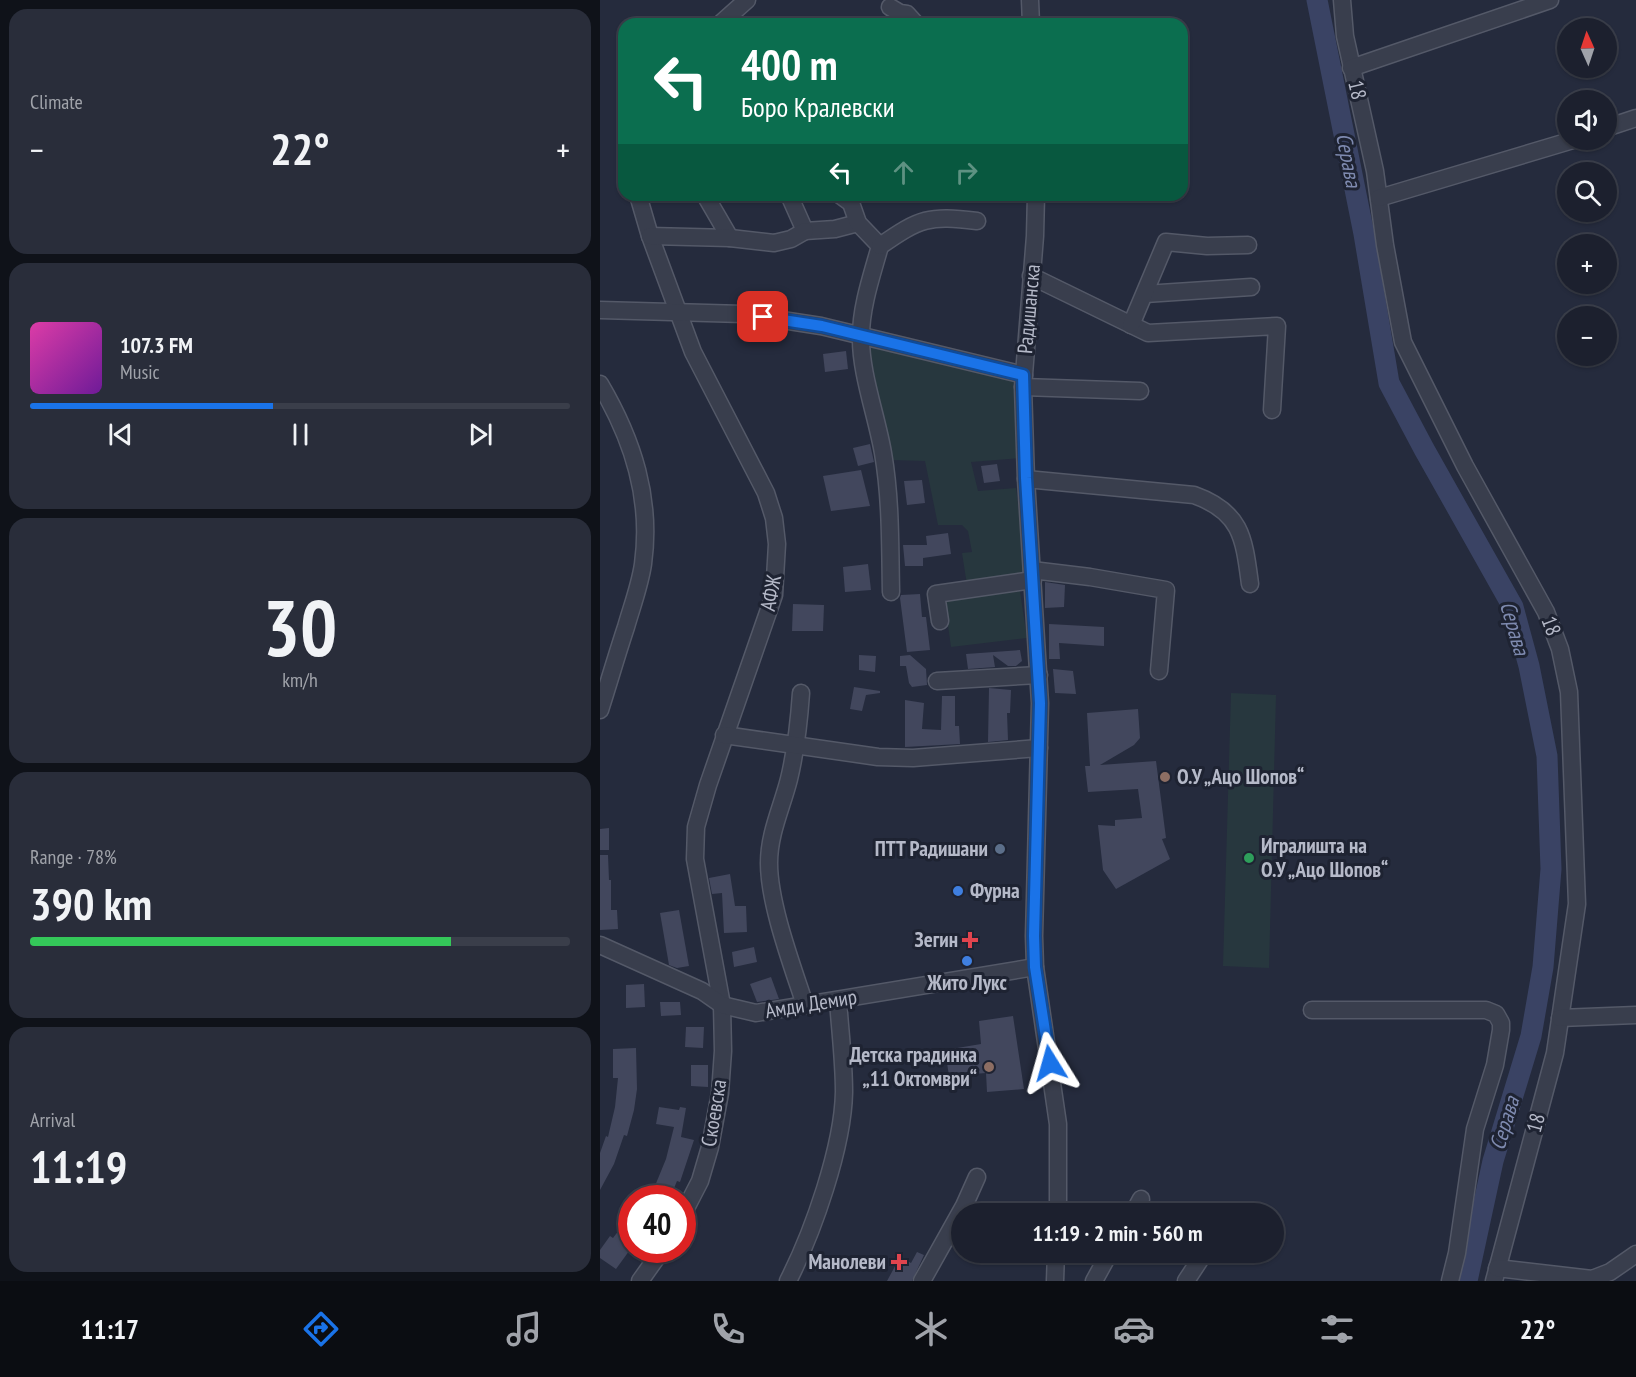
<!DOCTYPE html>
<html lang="en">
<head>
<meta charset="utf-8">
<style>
	body { margin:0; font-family:"PT Sans Narrow",sans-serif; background:#292d3a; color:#f1f3f6; height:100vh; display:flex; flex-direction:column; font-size:22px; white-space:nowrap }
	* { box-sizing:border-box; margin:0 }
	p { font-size:20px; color:#a0a3aa }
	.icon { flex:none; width:33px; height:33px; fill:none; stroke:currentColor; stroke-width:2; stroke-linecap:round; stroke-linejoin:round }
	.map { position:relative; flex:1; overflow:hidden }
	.drawer { display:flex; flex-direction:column; gap:9px; padding:9px; background:#0f1219; width:600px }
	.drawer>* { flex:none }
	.top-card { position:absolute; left:18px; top:18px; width:570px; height:183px; border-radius:18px; box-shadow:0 2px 4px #0004,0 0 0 2px #3a3e4a; background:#0b6e4f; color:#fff; overflow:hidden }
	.needle { width:39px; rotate:357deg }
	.fabs { position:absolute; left:957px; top:18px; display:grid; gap:12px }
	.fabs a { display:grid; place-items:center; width:60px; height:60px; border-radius:50%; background:#1c202e; box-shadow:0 2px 4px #0004,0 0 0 2px #3a3e4a; font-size:30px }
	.speed { position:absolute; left:18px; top:1185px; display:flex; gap:12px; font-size:30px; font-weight:700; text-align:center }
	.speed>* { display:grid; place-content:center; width:78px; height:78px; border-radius:50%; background:#1c202e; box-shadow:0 2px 4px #0004,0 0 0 2px #3a3e4a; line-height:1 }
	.speed .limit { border:9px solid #d22; background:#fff; color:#111 }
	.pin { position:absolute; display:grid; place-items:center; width:51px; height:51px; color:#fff; margin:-26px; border-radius:12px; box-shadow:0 3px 9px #0006 }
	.me { position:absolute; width:66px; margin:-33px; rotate:352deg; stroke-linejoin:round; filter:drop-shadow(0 0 4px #0008) }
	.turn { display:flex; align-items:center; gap:21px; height:126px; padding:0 24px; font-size:27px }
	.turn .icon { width:78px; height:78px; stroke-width:2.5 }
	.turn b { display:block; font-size:42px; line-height:51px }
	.lanes { display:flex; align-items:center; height:57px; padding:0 24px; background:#0003; justify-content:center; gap:30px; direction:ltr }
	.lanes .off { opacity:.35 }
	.big { font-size:45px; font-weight:800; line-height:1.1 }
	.drawer .card { flex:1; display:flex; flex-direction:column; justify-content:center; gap:9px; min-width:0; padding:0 21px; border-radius:18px; background:#292d3a }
	.drawer .dial { align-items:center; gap:0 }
	.dial b { font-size:78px; line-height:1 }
	.song { display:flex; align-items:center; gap:18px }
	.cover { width:72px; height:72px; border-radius:9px; background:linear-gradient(135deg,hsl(320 70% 55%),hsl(280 70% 35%)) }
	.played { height:6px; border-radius:3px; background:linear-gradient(90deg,#1a73e8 45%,#3a3e4a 45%) }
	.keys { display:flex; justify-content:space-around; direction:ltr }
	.heat { display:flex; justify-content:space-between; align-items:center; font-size:33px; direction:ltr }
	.charge { height:9px; border-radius:4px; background:linear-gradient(90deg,#34c759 78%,#3a3e4a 0) }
	.trip { position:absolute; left:351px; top:1203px; width:333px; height:60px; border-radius:30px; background:#1c202e; box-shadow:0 2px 4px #0004,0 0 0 2px #3a3e4a; font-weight:800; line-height:60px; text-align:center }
	.tab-bar { display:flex; height:96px; justify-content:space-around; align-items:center; background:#0b0d12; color:#a0a3aa }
	.tab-bar .icon { width:42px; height:42px }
	.tab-bar .current { color:#1a73e8 }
	.tab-bar b { font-size:27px; color:#f1f3f6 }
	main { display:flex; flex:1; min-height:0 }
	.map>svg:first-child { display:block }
	.green { fill:#27373e }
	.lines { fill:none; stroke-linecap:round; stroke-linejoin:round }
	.river { stroke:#3a4364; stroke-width:21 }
	.building { fill:#42475d }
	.minor-casing { stroke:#545968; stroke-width:19 }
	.minor { stroke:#393e4d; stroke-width:16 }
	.route-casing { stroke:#114b97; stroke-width:15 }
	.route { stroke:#1a73e8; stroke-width:10 }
	.education-dot { fill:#8d6e63; stroke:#1e2332; stroke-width:2 }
	.service-dot { fill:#5c6f8a; stroke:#1e2332; stroke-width:2 }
	.leisure-dot { fill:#2e9e5b; stroke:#1e2332; stroke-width:2 }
	.shop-dot { fill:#3f7fe0; stroke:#1e2332; stroke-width:2 }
	.health-dot { fill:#e0444e; stroke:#1e2332; stroke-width:2 }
	.labels { text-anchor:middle; stroke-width:6; stroke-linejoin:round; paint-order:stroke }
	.street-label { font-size:21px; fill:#b5b9c8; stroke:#1e2332 }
	.poi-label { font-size:21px; font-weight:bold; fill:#b5b9c8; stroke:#1e2332; text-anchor:end }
	.water-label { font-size:22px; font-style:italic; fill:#7e8aaf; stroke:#1e2332 }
</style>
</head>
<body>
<main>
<section class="drawer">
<div class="card"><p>Climate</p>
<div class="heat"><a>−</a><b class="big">22°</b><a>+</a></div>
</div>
<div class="card">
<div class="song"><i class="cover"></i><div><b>107.3 FM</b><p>Music</p></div></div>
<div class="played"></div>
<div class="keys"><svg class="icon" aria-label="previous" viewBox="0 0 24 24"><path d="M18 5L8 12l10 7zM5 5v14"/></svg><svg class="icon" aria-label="pause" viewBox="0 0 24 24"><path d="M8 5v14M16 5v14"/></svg><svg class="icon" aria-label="next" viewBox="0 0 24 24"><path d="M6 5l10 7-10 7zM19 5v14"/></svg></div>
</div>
<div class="card dial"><b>30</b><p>km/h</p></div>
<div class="card"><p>Range · 78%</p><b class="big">390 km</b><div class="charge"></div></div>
<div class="card"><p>Arrival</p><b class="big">11:19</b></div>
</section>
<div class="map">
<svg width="1036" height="1281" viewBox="0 0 1036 1281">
	<rect width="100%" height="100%" fill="#252b3d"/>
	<g class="green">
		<path d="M 268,343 L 414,378 L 420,458 L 371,462 L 378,491 L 416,488 L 427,575 L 367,585 L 362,553 L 372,552 L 368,531 L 362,525 L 338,525 L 325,461 L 291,460 Z"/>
		<path d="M 419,585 L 427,638 L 351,647 L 344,597 Z"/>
		<path d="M 631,693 L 676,695 L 669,968 L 623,966 Z"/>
	</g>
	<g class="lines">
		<path class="river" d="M 717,0 L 764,234 L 789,383 L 824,449 L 913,607 L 929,666 L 947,756 L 951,869 L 943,967 L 931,1036 L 893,1161 L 867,1281"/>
	</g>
	<g class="building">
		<path d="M 246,351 L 248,369 L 225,372 L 223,354 Z"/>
		<path d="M 270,444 L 274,462 L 258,466 L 253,448 Z"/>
		<path d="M 397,464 L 400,481 L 384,483 L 381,466 Z"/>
		<path d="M 261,470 L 270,506 L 231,511 L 223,476 Z"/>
		<path d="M 322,480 L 325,503 L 307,505 L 304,481 Z"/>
		<path d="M 348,533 L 351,554 L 323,558 L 323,566 L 305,566 L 303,545 L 327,545 L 326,536 Z"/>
		<path d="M 268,564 L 271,590 L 245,592 L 243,567 Z"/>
		<path d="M 445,582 L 465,585 L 464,607 L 445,608 Z"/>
		<path d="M 320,594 L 322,617 L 326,617 L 330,650 L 307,652 L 300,598 L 301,595 Z"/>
		<path d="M 193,604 L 224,605 L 223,631 L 192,631 Z"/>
		<path d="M 449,624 L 504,627 L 504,646 L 459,643 L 460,659 L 449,659 Z"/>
		<path d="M 420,650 L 422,661 L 416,666 L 408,666 L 393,655 L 395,667 L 368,669 L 366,654 Z"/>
		<path d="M 259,655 L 276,656 L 275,672 L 259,670 Z"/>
		<path d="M 310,655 L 326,669 L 327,685 L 312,687 L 309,683 L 306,666 L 300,666 L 300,656 Z"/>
		<path d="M 453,669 L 473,671 L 476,694 L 455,693 Z"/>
		<path d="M 254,687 L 280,691 L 280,693 L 266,695 L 262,711 L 250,709 Z"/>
		<path d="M 389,688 L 411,690 L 410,713 L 407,713 L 408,740 L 388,742 Z"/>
		<path d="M 342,696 L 355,696 L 355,726 L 359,726 L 360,744 L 305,747 L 305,700 L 324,703 L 322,729 L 341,730 Z"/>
		<path d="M 538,709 L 540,738 L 534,745 L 500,765 L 556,761 L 566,838 L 562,839 L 570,859 L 516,889 L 503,870 L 498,825 L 515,826 L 515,820 L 542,818 L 538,789 L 488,792 L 485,766 L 490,766 L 487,713 Z"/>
		<path d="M 9,828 L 9,850 L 0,850 L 0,829 Z"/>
		<path d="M 0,855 L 8,855 L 9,880 L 11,880 L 11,910 L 17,910 L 18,929 L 0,930 Z"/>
		<path d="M 130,874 L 135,906 L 146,906 L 147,932 L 124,933 L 122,893 L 112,894 L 109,878 Z"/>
		<path d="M 79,910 L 89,966 L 77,968 L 69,965 L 60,913 Z"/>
		<path d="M 154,947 L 157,962 L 134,967 L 132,952 Z"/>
		<path d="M 171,977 L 179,999 L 157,1002 L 150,984 Z"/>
		<path d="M 44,984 L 45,1007 L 26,1008 L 26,985 Z"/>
		<path d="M 60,1002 L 80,1002 L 81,1015 L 61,1016 Z"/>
		<path d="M 413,1016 L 424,1089 L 387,1092 L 386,1073 L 349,1076 L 345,1050 L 381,1044 L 379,1021 Z"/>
		<path d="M 86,1027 L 104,1027 L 103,1048 L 85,1047 Z"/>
		<path d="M 36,1048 L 37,1089 L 34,1110 L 27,1136 L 24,1135 L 14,1164 L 0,1190 L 0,1153 L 6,1136 L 8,1137 L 15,1107 L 18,1078 L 13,1078 L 13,1049 Z"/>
		<path d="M 91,1065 L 108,1065 L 108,1087 L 91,1086 Z"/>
		<path d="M 59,1107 L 79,1110 L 80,1107 L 86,1108 L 81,1137 L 94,1140 L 80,1182 L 77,1181 L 70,1198 L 50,1198 L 66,1159 L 74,1127 L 56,1124 Z"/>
		<path d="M 32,1213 L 32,1247 L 16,1269 L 0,1258 L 0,1250 L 10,1236 L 13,1238 Z"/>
		<path d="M 317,1252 L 324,1255 L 312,1281 L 287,1281 L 300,1257 L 311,1263 Z"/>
	</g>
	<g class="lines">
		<g class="minor-casing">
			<g id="minor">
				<path d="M 430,0 L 431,24"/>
				<path d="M 742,0 L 745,36 L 775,171 L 785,245 L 803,342 L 865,466 L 946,612 L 960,649 L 969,692 L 977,904 L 955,1053 L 894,1281"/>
				<path d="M 290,7 L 300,13 L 307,14 L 316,24"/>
				<path d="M 120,24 L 147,0"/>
				<path d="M 751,68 L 950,0"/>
				<path d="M 1006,128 L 1036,118"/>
				<path d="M 38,195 L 50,236 L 93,352 L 166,493 L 174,518 L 177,544 L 174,595 L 108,785 L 96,827 L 95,859 L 122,1005 L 123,1051 L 120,1093 L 110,1147 L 100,1181 L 82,1216"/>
				<path d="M 105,195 L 130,238"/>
				<path d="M 189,195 L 205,231 L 235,229 L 258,223"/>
				<path d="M 240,195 L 251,203 L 258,223 L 280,246 C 272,275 261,306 261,336 C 260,372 277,417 283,453 C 291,499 290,546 291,592"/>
				<path d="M 436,195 L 435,236 L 423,387 L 426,479 L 440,703 L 434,936 L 435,967 L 458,1124 L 458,1214"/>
				<path d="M 779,198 L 973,140"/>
				<path d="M 50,236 L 130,238 L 174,243 L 191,239 L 205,231"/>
				<path d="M 280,246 C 320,218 329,215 377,221"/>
				<path d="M 431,276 L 548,333 L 677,326 L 672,410"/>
				<path d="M 545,294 L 651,287"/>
				<path d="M 0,310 L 143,314 L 221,326 L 424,375"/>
				<path d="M 531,325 L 566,242 L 607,246 L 648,245"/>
				<path d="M 0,384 C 33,440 52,499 43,564 C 40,585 32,606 26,627 C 17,654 9,682 0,710"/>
				<path d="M 423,387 L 540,391"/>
				<path d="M 426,479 L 594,495 C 642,512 644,539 650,584"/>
				<path d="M 432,570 L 490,577 L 566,590 L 559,671"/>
				<path d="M 340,621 L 336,594 L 433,580"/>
				<path d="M 337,681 L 439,675"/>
				<path d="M 201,693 C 199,722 196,750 189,779 C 182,807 169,833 169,863 C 169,904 192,965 205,1005"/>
				<path d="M 124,735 L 278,757 L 313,758 L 439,748"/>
				<path d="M 0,945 L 102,991 L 122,1005 L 156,1013 L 435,967"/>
				<path d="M 712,1010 L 886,1010 L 896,1014 L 901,1023 L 901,1030 L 895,1065 L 875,1129 L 857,1253 L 850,1281"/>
				<path d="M 960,1018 L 1036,1015"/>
				<path d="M 533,1214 L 541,1199"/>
				<path d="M 897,1268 L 992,1279 L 1010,1272 L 1036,1254"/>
				<path d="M 40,1281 L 62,1250"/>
				<path d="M 188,1281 C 213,1232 243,1147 244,1092 C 244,1061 240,1030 238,1000"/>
				<path d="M 322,1281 L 364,1206 L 377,1177"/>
				<path d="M 455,1281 L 456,1252"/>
				<path d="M 494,1281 L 510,1252"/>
				<path d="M 586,1281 L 605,1252"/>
			</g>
		</g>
		<use href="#minor" class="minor"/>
	</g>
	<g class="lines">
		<g class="route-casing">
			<path id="route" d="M 163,317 L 222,326 L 423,375 L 426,478 L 440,703 L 434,936 L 435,967 L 450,1063"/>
		</g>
		<use href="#route" class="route"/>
	</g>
	<g class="education-dot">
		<circle cx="565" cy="777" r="6"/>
		<circle cx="389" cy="1067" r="6"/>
	</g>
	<circle class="service-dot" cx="400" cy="849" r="6"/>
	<circle class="leisure-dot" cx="649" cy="858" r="6"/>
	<g class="shop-dot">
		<circle cx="358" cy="891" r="6"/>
		<circle cx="367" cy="961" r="6"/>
	</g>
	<g class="health-dot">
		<path d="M367 931h6v6h6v6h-6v6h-6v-6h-6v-6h6z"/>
		<path d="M296 1253h6v6h6v6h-6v6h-6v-6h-6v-6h6z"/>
	</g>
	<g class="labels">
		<g class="street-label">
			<text transform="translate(757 90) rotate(76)" y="7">18</text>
			<text transform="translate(429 309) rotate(-85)" y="7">Радишанска</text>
			<text transform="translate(171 593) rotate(-79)" y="7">АФЖ</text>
			<text transform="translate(951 626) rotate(69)" y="7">18</text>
			<text transform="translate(211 1004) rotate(-9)" y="7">Амди Демир</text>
			<text transform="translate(114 1113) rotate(-81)" y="7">Скоевска</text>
			<text transform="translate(936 1123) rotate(-75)" y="7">18</text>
		</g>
		<g class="poi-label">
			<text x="577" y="784" text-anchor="start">О.У „Ацо Шопов“</text>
			<text x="661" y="853" text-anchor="start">Игралишта на<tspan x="661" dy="24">О.У „Ацо Шопов“</tspan></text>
			<text x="388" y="856">ПТТ Радишани</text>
			<text x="370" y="898" text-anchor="start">Фурна</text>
			<text x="358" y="947">Зегин</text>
			<text x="367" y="990" text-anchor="middle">Жито Лукс</text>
			<text x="377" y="1062">Детска градинка<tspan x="377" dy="24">„11 Октомври“</tspan></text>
			<text x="286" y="1269">Манолеви</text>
		</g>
		<g class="water-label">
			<text transform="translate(749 160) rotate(79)" y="8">Серава</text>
			<text transform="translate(915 628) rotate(74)" y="8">Серава</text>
			<text transform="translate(904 1123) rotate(-73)" y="8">Серава</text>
		</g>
	</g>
</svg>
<div class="fabs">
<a><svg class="needle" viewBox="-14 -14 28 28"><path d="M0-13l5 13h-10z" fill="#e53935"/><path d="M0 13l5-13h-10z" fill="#a0a3aa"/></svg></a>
<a><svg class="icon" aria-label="sound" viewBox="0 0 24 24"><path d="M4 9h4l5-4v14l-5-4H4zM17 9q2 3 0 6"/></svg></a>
<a><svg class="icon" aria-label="search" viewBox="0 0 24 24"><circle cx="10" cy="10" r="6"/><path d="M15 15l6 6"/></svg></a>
<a>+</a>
<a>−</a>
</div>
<div class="speed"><div class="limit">40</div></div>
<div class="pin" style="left:163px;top:317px;background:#d93025"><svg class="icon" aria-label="arrive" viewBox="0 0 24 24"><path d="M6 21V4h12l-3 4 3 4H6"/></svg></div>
<svg class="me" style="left:450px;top:1063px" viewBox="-20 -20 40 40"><path d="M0-17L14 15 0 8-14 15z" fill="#1a73e8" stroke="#fff" stroke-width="4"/></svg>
<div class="trip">11:19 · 2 min · 560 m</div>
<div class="top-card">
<div class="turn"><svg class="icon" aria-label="left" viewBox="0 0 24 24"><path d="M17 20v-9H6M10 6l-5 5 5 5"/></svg><div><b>400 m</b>Боро Кралевски</div></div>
<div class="lanes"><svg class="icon" aria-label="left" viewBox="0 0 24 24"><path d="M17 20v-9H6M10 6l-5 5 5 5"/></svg><svg class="icon off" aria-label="ahead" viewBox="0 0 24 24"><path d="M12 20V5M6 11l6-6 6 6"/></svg><svg class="icon off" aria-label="right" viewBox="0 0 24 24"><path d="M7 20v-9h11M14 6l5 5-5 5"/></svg></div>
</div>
</div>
</main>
<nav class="tab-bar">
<b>11:17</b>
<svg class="icon current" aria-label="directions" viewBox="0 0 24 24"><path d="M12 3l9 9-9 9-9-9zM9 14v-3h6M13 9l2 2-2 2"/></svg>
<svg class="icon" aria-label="music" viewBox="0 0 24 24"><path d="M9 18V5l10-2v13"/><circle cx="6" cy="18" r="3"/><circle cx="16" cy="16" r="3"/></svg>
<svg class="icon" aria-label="phone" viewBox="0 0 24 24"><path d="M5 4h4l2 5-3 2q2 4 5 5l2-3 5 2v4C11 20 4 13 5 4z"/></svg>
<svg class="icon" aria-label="climate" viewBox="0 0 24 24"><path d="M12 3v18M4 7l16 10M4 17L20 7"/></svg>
<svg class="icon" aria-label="car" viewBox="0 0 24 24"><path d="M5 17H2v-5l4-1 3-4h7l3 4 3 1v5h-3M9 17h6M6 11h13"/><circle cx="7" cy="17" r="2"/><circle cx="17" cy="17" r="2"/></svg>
<svg class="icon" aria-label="filters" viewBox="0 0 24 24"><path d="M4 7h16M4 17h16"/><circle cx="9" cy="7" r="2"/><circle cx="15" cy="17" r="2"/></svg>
<b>22°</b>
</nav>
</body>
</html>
